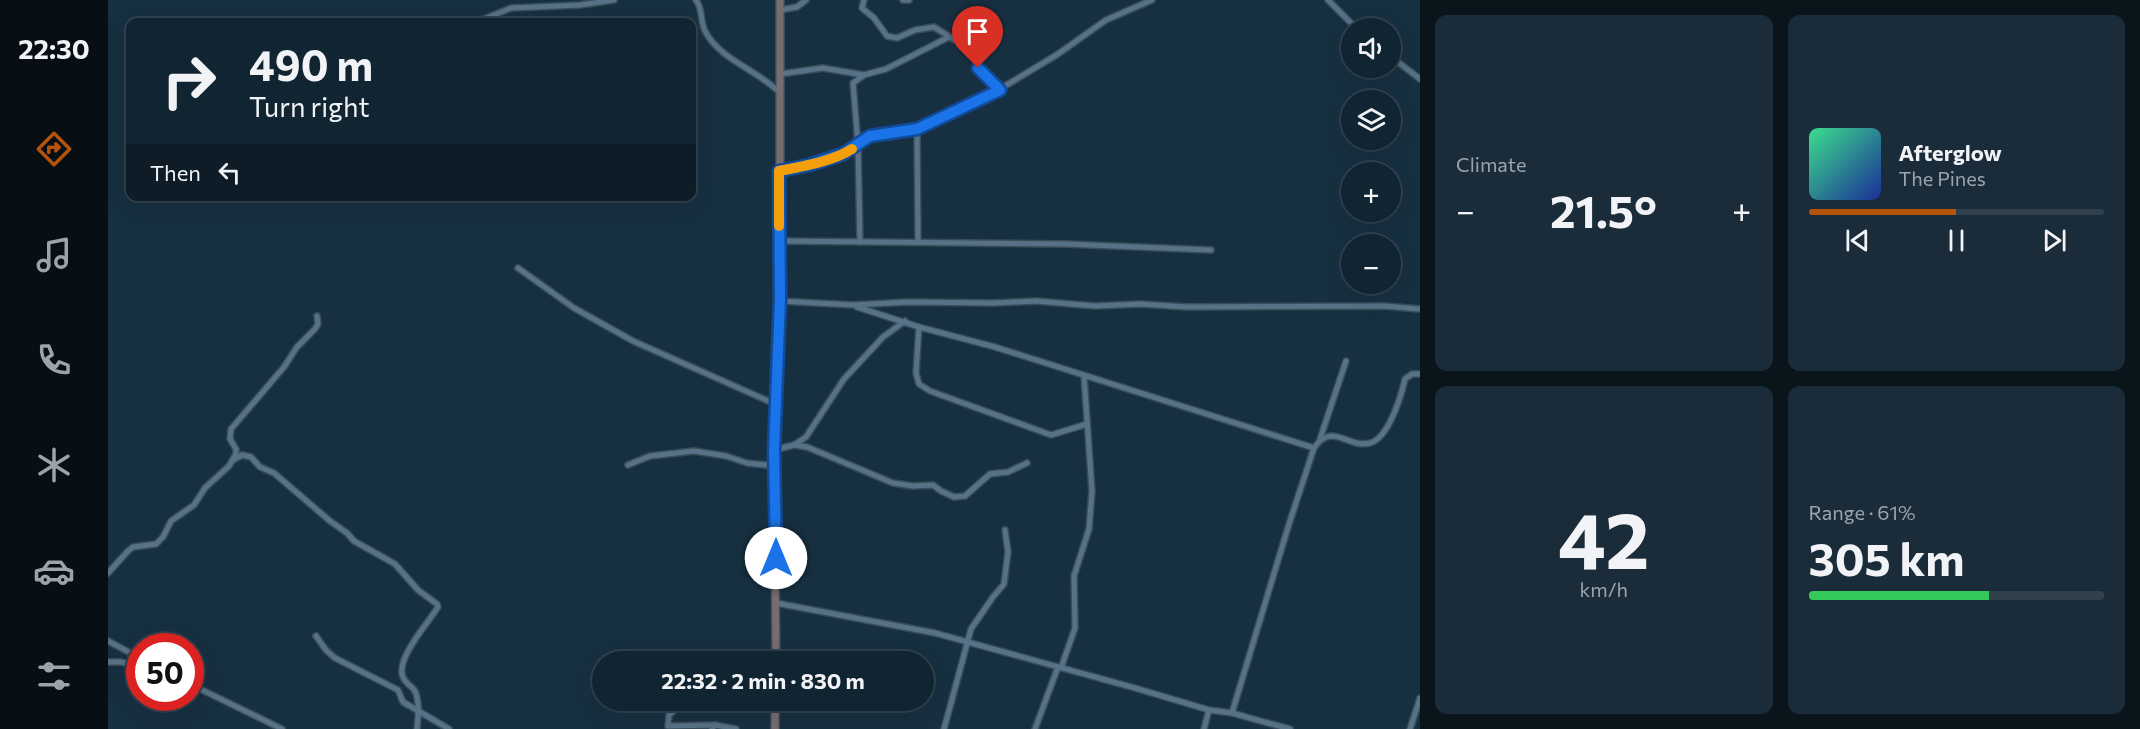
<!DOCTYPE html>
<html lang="en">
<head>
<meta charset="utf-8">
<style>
	body { margin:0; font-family:Commissioner,sans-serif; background:#1a2c39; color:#f1f3f6; height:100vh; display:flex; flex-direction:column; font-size:22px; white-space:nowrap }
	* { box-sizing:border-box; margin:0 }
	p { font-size:20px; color:#9ca4ab }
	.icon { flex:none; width:33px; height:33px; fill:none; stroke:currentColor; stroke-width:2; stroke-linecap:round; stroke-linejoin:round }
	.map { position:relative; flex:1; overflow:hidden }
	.sheet { display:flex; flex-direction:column; gap:15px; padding:15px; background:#09141b; width:720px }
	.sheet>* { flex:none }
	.hud { position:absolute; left:18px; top:18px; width:570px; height:183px; border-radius:12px; box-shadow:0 6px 24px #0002,0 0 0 2px #30414d; background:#112431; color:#f1f3f6; overflow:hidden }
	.buttons { position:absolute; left:1233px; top:18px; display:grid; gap:12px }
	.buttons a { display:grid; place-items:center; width:60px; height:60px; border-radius:50%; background:#112431; box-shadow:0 6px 24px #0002,0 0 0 2px #30414d; font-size:30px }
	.speed { position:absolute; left:18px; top:633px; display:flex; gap:12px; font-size:30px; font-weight:700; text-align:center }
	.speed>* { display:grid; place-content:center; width:78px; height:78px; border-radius:50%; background:#112431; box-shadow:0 6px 24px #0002,0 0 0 2px #30414d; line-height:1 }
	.speed .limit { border:9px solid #d22; background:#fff; color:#111 }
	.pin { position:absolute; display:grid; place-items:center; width:51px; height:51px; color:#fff; margin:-62px -26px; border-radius:50% 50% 50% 0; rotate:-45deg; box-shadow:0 0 6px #0007 }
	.pin .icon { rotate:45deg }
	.me { position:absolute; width:66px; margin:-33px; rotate:0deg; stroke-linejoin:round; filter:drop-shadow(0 0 4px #0008) }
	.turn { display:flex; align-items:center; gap:21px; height:126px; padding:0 24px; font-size:27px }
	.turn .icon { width:78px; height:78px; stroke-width:2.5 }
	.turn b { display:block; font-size:42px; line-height:51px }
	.then { display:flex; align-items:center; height:57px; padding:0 24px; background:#0003; gap:12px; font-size:22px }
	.big { font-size:45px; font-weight:700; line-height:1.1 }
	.sheet .widget { flex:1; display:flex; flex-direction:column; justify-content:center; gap:9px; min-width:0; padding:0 21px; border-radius:12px; background:#1a2c39 }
	.sheet .dial { align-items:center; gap:0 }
	.dial b { font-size:78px; line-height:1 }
	.song { display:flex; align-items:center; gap:18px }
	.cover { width:72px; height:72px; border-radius:9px; background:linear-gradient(135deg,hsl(150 70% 55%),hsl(230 70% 35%)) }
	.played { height:6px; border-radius:3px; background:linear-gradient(90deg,#b45309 50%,#30414d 50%) }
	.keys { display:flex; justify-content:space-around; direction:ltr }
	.heat { display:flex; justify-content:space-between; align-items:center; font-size:33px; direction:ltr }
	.charge { height:9px; border-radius:4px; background:linear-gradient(90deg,#34c759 61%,#30414d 0) }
	.sheet .tiles { flex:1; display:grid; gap:15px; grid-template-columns:repeat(2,1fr) }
	.trip { position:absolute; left:484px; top:651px; width:342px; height:60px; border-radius:30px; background:#112431; box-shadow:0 6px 24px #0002,0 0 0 2px #30414d; font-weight:700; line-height:60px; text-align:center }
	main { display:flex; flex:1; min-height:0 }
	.tabs { display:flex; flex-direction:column; width:108px; justify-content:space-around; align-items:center; background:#070e14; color:#9ca4ab }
	.tabs .icon { width:42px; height:42px }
	.tabs .current { color:#b45309 }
	.tabs b { font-size:27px; color:#f1f3f6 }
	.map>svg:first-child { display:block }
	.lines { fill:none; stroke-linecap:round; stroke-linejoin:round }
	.minor-casing { stroke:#384c5a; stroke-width:8 }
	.secondary-casing { stroke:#384c5a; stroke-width:10 }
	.minor { stroke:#577286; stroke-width:5 }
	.secondary { stroke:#776d70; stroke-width:7 }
	.route-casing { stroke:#114b97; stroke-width:15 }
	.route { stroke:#1a73e8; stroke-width:10 }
	.slow { stroke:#f59e0b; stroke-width:10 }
</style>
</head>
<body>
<main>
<nav class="tabs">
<b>22:30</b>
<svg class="icon current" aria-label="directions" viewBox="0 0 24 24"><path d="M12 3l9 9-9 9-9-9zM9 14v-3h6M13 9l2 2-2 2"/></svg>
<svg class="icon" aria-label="music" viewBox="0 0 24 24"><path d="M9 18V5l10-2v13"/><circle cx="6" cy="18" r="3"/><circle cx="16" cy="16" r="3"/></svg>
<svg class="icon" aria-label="phone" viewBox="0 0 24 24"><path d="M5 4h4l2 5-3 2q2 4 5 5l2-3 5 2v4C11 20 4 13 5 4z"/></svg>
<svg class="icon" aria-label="climate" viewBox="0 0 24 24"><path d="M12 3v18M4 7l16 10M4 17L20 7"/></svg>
<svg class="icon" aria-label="car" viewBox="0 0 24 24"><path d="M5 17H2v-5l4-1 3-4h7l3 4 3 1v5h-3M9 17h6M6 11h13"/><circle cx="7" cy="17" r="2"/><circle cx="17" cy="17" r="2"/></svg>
<svg class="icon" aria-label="filters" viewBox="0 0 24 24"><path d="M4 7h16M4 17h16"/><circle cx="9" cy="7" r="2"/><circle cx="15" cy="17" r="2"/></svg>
</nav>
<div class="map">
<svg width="1312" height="729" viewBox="0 0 1312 729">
	<rect width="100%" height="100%" fill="#173041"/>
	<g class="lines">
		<g class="minor-casing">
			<g id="minor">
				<path d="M 588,0 C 595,9 592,21 597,31 C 612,60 650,70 672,93"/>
				<path d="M 756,0 L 754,8 L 766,18 L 779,36 L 789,38 L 807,30 L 826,27 L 866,52 L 870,68 L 892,89"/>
				<path d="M 795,0 L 801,0"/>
				<path d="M 1220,0 L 1248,28"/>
				<path d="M 672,10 L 689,7 L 698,0"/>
				<path d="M 376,19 L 403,8 L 472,5 L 506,0"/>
				<path d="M 1282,56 L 1312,79"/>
				<path d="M 672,74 L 715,68 L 756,75 L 778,69 L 841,37"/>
				<path d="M 809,129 L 810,241"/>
				<path d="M 671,171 L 701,165 L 735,154 L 762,136 L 809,129 L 892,89 L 950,54 L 998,20 L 1044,0"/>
				<path d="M 671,241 L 958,244 L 1103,250"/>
				<path d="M 752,242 L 750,145 L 745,83 L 756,75"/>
				<path d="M 410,268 L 466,308 L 525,341 L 667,404"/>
				<path d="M 672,301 L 745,305 L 800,302 L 886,303 L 928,301 L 987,306 L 1032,304 L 1079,307 L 1276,306 L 1312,309"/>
				<path d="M 749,307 L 811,327 L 887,347 L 1206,448"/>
				<path d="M 811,327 L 808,373 L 811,384 L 822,391 L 943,435 L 979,424"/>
				<path d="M 1212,439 L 1238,361"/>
				<path d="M 686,445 L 699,447 L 785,483 L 805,486 L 825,485 L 833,491 L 846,497 L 857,496 L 882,474 L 900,472 L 919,463"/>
				<path d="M 666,450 L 686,445 L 698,437 L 736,379 L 775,337 L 797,321"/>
				<path d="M 125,460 L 134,455 L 143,457 L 152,467 L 166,473 L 222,521 L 239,533 L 246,541 L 287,564 L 310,590 L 329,604 L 330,607 C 321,622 287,659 295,677 C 297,683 304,686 307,691 C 312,703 310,717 309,729"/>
				<path d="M 520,465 L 542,456 L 586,451 L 618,456 L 639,463 L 667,466"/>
				<path d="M 0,573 L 20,551 L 25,547 L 48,544 L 55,537 L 63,521 L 86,505 L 97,488 L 121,466 L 128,454 L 128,449 L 122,439 L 123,429 L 176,367 L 189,347 L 207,329 L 210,324 L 209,316"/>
				<path d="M 668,603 L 827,633 L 1027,688 L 1101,710 L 1124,713 L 1182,729"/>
				<path d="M 208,636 L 218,650 L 227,658 L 290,690 L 295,702 L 341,729"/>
				<path d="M 0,641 L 32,658"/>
				<path d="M 0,662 L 13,662 L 32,667"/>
				<path d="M 953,668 L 967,628 L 966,576 L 981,529 L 984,491 L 976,376"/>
				<path d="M 82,684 L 174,729"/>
				<path d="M 573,700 L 569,708 L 561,715 L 560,726 L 607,725"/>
				<path d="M 1124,713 L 1181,524 L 1206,448 C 1224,421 1240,449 1262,443 C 1281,438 1293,396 1297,379 L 1304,374 L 1312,374"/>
				<path d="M 604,729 L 607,725 L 628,729"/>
				<path d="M 836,729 L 863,629 L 885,597 L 896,584 L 900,552 L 897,530"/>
				<path d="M 927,729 L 950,667"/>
				<path d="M 1096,729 L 1101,710"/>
				<path d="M 1302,729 L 1312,698"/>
			</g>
		</g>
		<g class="secondary-casing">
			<g id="secondary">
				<path d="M 668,662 L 666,450 L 672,301 L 672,0"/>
				<path d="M 667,729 L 667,700"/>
			</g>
		</g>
		<use href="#minor" class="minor"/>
		<use href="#secondary" class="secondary"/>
	</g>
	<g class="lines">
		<g class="route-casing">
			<path id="route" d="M 668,558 L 666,450 L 672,301 L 671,171 L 701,165 L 735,154 L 762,136 L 809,129 L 892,90 L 870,68"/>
		</g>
		<use href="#route" class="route"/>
		<path class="slow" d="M 671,226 L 671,171 C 696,166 723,162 744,149"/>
	</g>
</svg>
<div class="buttons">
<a><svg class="icon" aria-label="sound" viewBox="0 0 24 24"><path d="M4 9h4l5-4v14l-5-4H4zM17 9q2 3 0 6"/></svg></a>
<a><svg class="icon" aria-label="layers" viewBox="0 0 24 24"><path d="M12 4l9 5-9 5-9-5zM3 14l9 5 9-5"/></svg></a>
<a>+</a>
<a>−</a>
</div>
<div class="speed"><div class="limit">50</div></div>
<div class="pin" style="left:870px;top:68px;background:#d93025"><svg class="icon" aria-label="arrive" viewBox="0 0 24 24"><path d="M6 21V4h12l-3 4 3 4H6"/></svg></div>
<svg class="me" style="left:668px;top:558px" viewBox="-20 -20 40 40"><circle r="19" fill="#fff"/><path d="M0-13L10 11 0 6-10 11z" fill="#1a73e8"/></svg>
<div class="trip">22:32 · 2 min · 830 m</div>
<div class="hud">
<div class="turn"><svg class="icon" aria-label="right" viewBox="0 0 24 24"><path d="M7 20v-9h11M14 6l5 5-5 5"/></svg><div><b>490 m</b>Turn right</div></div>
<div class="then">Then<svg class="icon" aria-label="left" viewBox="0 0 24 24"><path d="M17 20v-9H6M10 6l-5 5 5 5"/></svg></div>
</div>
</div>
<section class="sheet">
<div class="tiles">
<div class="widget"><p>Climate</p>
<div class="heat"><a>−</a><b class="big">21.5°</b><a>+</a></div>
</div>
<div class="widget">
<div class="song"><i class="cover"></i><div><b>Afterglow</b><p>The Pines</p></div></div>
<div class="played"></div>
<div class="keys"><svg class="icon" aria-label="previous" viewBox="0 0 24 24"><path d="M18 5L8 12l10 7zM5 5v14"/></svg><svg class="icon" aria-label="pause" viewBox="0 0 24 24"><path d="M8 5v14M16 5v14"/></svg><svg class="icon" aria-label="next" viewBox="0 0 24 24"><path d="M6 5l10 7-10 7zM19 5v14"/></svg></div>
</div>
<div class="widget dial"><b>42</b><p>km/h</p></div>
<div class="widget"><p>Range · 61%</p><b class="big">305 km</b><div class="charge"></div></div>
</div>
</section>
</main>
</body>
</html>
